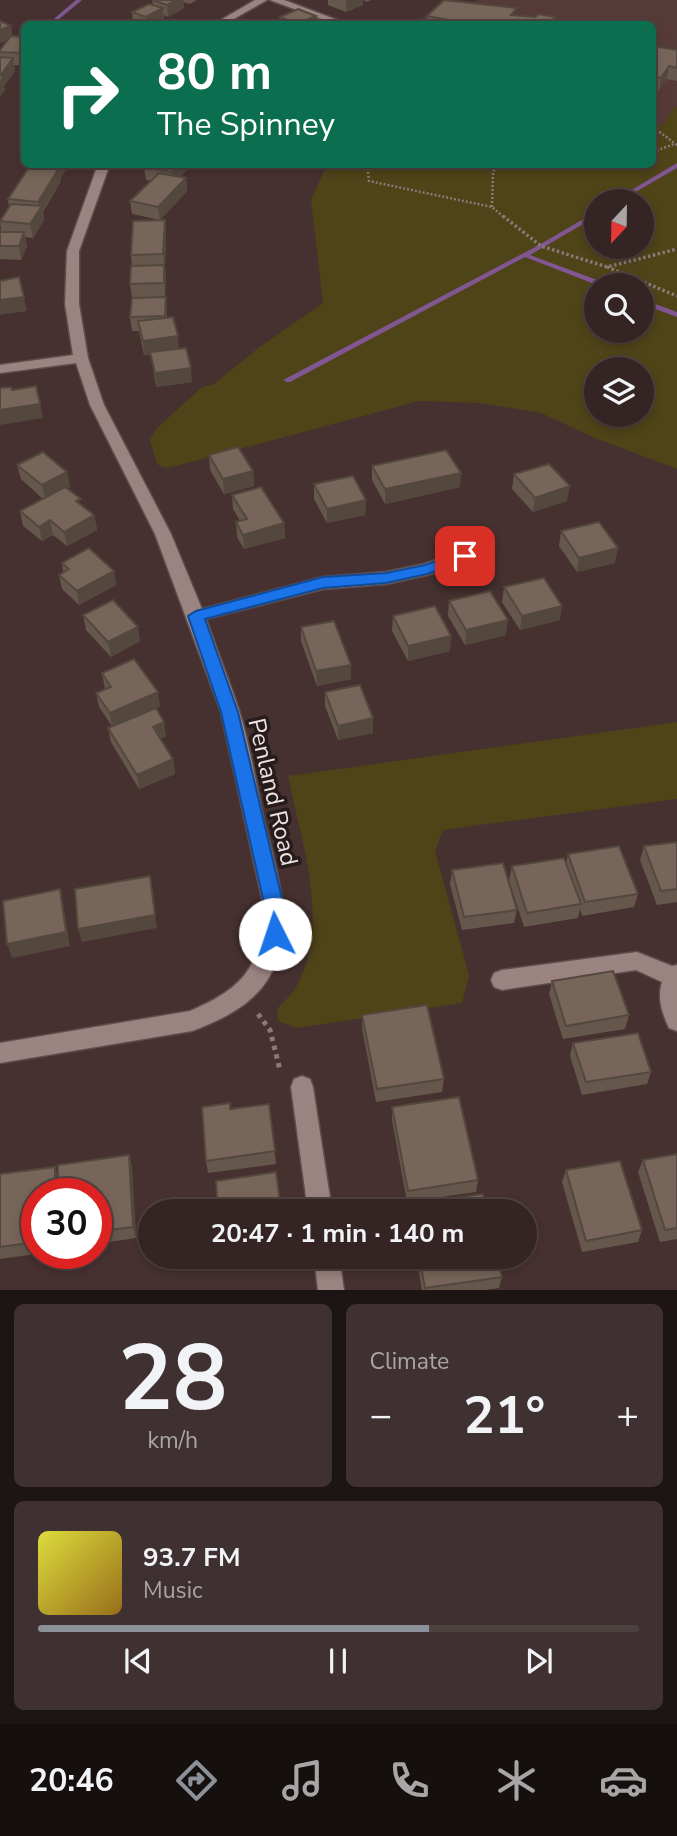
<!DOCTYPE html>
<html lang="en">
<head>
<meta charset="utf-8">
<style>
	body { margin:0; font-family:"Nunito Sans",sans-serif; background:#3f3131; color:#f1f3f6; height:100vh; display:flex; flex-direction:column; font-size:26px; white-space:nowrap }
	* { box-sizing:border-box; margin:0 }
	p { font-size:23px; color:#a9a5a6 }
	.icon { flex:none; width:38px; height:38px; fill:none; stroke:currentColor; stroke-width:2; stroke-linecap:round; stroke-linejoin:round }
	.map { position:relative; height:1290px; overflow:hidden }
	.panel { display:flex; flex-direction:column; gap:14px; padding:14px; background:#1d1414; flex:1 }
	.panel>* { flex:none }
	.hud { position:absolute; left:21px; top:21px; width:635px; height:147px; border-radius:10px; box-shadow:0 4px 10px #0003,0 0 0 2px #4e4241; background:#0b6e4f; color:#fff; overflow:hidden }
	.needle { width:46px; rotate:202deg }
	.tools { position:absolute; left:584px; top:189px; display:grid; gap:14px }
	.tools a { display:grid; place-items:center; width:70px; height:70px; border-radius:50%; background:#342524; box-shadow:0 4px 10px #0003,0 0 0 2px #4e4241; font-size:35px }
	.speed { position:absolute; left:21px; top:1178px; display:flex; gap:14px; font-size:35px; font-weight:700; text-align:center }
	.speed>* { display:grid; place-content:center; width:91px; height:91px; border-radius:50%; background:#342524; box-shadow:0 4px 10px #0003,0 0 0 2px #4e4241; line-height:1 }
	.speed .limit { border:10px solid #d22; background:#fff; color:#111 }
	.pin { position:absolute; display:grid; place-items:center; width:60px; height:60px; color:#fff; margin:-30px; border-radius:14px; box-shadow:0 4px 10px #0006 }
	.me { position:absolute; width:77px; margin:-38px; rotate:356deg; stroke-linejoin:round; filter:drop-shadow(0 0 5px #0008) }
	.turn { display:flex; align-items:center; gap:24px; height:147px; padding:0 21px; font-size:32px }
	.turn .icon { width:91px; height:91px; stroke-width:2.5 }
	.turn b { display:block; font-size:49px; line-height:60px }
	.big { font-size:52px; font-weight:700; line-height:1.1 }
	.panel .widget { flex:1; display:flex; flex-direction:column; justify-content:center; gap:10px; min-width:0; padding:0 24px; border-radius:10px; background:#3f3131 }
	.panel .dial { align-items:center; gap:0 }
	.dial b { font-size:91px; line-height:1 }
	.song { display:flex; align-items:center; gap:21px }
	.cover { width:84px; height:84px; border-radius:10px; background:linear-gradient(135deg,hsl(60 70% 55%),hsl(40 70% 35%)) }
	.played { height:7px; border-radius:4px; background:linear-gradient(90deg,#8c9099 65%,#4e4241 65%) }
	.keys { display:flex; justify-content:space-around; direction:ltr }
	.heat { display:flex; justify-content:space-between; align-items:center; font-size:38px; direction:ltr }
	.panel .tiles { flex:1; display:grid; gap:14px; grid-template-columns:1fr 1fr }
	.widget:last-child { grid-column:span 2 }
	.trip { position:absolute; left:138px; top:1199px; width:399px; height:70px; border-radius:35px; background:#342524; box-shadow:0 4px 10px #0003,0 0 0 2px #4e4241; font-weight:700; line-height:70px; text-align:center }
	.dock { display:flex; height:112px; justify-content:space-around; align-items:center; background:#150f0e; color:#a9a5a6 }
	.dock .icon { width:49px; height:49px }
	.dock .selected { color:#8c9099 }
	.dock b { font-size:32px; color:#f1f3f6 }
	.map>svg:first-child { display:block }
	.built { fill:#563a38 }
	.green { fill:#4f4318; fill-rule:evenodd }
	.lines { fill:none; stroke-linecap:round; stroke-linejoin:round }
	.stream { fill:#805792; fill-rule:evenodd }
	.minor-casing { stroke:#5e4d4c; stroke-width:3 }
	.path-far2 { stroke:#8b7978; stroke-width:2.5; stroke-dasharray:2 2; stroke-linecap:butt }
	.path-far1 { stroke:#8b7978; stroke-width:3.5; stroke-dasharray:2.5 2.5; stroke-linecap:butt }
	.path { stroke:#8b7978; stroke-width:5; stroke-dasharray:4.5 4.5; stroke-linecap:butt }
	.minor { fill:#9b8381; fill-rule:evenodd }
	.wall { fill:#65574c }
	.shaded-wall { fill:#53473e }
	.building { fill:#766558; stroke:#53473e; stroke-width:2 }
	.route { fill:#1a73e8; stroke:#114b97; stroke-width:2 }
	.labels { text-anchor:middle; stroke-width:7; stroke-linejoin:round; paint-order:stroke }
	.street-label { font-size:24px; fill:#f0e2e1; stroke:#251c1b }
</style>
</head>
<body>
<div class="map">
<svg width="677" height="1290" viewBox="0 0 677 1290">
	<rect width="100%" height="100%" fill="#463130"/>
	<path class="built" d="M 479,0 L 677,0 L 677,107 L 663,125 L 653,123 L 653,24 L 403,24 Z"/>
	<g class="green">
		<path d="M 675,107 L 677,107 L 677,469 L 595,438 L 541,413 L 480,403 L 419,401 L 176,466 L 165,468 L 157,464 L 150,440 L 157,428 L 202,387 L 214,384 L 258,348 L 323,303 L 311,200 L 324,171 L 341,164 L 653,164 L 653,123 L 663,125 ZM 597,201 L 642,201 L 642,247 L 597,247 ZM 597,285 L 642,285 L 642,331 L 597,331 ZM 597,369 L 642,369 L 642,415 L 597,415 Z"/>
		<path d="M 677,722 L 677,799 L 443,830 L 435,851 L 469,975 L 462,1003 L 297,1028 L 278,1021 L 277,1009 C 282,1003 290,996 295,989 C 332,927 301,841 288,776 Z"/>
	</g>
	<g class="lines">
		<g class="stream">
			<path d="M 76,0 L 82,0 L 53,24 L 48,24 Z"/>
			<path d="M 677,163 L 677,168 L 620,201 L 613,201 Z"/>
			<path d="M 597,211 L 597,216 L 530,255 L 605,283 L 605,285 L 597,285 L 525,257 L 290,382 L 287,382 L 283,380 L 539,245 Z"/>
			<path d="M 642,299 L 677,312 L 677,317 L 642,304 Z"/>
		</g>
		<g class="minor-casing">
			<g id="minor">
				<path d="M 255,0 L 267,0 L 225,24 L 214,24 Z"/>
				<path d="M 270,0 L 284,0 L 348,24 L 335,24 Z"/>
				<path d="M 98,164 L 110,164 L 79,251 L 79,304 L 88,358 L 104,405 L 171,534 L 202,609 L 323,577 L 386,572 L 424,564 L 465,550 L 473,556 L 471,560 L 427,575 L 386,584 L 323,589 L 206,619 C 217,650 229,680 239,710 C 250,746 256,784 264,820 C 275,866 293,915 276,962 C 263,1000 227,1018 192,1031 L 0,1063 L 0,1043 L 190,1011 C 246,987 263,964 263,903 L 221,712 L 155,534 L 90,405 L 76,363 L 0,373 L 0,365 L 73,355 L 65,304 L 67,251 Z"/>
				<path d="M 637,952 L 672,966 L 677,965 L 677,1031 L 669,1028 C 662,1013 657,998 662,982 L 636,970 L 502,990 L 494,987 L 491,980 L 494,973 L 502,970 Z"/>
				<path d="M 302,1076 L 310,1079 L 313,1087 L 332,1211 L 308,1211 L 291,1087 L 294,1079 Z"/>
				<path d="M 314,1256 L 339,1256 L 344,1290 L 318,1290 Z"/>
			</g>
		</g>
		<g class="path-far2">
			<path d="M 653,127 L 677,145"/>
			<path d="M 653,152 L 674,144"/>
			<path d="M 367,164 L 369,181 L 492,207 L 505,218"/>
			<path d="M 492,207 L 493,173 L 496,164"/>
		</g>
		<g class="path-far1">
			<path d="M 503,216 L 541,246 L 607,267 L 677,249"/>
			<path d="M 607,267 L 677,296"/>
		</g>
		<path class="path" d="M 258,1014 L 270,1030 L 280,1070"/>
		<use href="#minor" class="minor"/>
	</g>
	<g class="wall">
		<path d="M 152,0 L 197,0 L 190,4 L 183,2 L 184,8 L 168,17 L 164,15 L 164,20 L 156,24 L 133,23 L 132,12 L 153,5 Z"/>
		<path d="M 328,0 L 371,0 L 367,2 L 363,0 L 363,5 L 346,12 L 328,5 Z"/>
		<path d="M 516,15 L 564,24 L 427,24 L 427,16 Z"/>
		<path d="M 280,17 L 316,24 L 259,24 L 280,24 Z"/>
		<path d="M 11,26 L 12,36 L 24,37 L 24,66 L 14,65 L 15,71 L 4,86 L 5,90 L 0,97 L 0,50 L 8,40 L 0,43 Z"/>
		<path d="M 653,46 L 677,50 L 677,81 L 667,79 L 659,90 L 653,89 Z"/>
		<path d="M 27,164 L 69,164 L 61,178 L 61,181 L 43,212 L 44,220 L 33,238 L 25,237 L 27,246 L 21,260 L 0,259 L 0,232 L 1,232 L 0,220 L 9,206 L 8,199 L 27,169 Z"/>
		<path d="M 192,164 L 180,177 L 186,178 L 187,191 L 160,220 L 132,214 L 130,201 L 151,181 L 146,180 L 144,167 Z"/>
		<path d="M 165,220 L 166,234 L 165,267 L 166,279 L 165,297 L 167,311 L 167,318 L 192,382 L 156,387 L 151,354 L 144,355 L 139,331 L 132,331 L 130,317 L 132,298 L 130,284 L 132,266 L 131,255 Z"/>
		<path d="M 209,455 L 253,471 L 254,486 L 224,494 L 210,470 Z"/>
		<path d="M 17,465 L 67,472 L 70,487 L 67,488 L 82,506 L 94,515 L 97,530 L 67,546 L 53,535 L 42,541 L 23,526 L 20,511 L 43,499 L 21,479 Z"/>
		<path d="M 372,466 L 460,487 L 385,504 L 372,480 Z"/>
		<path d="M 514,474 L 567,501 L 533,512 L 512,489 Z"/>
		<path d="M 314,484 L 366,500 L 365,515 L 327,523 L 314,499 Z"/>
		<path d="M 232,495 L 284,523 L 285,538 L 244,549 L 237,537 L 236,522 L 240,521 L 233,509 Z"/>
		<path d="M 561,531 L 615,563 L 577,572 L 559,546 Z"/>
		<path d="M 62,563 L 114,571 L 116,585 L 79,605 L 62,589 L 59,575 L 63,572 Z"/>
		<path d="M 504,587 L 560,620 L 520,630 L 502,602 Z"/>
		<path d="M 449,601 L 506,635 L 465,645 L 448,616 Z"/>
		<path d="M 83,615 L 140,641 L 111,657 L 86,630 Z"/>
		<path d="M 393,616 L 450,651 L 408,661 L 392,631 Z"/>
		<path d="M 301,627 L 351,665 L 351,679 L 317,686 L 301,641 Z"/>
		<path d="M 102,673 L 160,706 L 149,711 L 166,736 L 160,739 L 173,759 L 175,774 L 139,789 L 111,742 L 108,728 L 112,726 L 99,707 L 96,693 L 105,689 Z"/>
		<path d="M 325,692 L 373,733 L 338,740 L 325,706 Z"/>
		<path d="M 677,842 L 677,902 L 657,905 L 640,860 L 644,846 Z"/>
		<path d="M 568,854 L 638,894 L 634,907 L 582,916 L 580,909 L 578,918 L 524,927 L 509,880 L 512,866 L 566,864 Z"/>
		<path d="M 452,870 L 517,910 L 514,923 L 462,930 L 450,884 Z"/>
		<path d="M 552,981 L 629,1015 L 625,1029 L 563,1039 L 549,994 Z"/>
		<path d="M 362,1015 L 444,1079 L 442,1092 L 376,1102 L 362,1028 Z"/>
		<path d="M 573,1043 L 651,1072 L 647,1084 L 582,1095 L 570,1056 Z"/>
		<path d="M 269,1104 L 276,1164 L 208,1173 L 206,1161 L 231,1109 Z"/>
		<path d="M 392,1107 L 478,1180 L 476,1192 L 407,1202 L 392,1120 Z"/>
		<path d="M 677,1154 L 677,1239 L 660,1242 L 638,1172 L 643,1160 Z"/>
		<path d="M 129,1155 L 132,1167 L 136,1238 L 96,1244 L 96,1194 L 37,1194 L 37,1253 L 43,1253 L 0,1259 L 0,1174 L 58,1175 Z"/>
		<path d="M 566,1170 L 642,1230 L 638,1242 L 582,1252 L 562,1182 Z"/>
		<path d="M 276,1172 L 280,1211 L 218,1211 Z"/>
		<path d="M 223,1256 L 259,1256 L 224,1262 Z"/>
		<path d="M 416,1256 L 497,1256 L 502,1277 L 499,1288 L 485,1290 L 422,1290 Z"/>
	</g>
	<g class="shaded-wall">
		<path d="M 175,0 L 183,0 L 184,8 L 168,17 L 167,5 Z"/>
		<path d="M 346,0 L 363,0 L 363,5 L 346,12 Z"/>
		<path d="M 163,8 L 164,20 L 156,24 L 147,24 L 146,17 Z"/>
		<path d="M 316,16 L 316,24 L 297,24 Z"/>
		<path d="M 11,26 L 13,38 L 0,43 L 0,30 Z"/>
		<path d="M 13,58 L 15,71 L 4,86 L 5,90 L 0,97 L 0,81 L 2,78 L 1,75 Z"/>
		<path d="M 669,66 L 667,79 L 659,90 L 661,78 Z"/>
		<path d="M 59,164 L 69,164 L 61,178 L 61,181 L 42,212 L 44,220 L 33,238 L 30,224 L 39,210 L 38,202 L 59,169 Z"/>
		<path d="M 179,164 L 192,164 L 173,185 L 171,172 Z"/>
		<path d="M 186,178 L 187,191 L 160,220 L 158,207 Z"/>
		<path d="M 165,220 L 166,234 L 165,267 L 166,279 L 165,297 L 164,283 L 164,266 L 163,254 Z"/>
		<path d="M 24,232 L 27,246 L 21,260 L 19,246 Z"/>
		<path d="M 24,297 L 27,311 L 0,315 L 0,300 Z"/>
		<path d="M 166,297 L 167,311 L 166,330 L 165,316 Z"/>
		<path d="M 178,336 L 179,351 L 144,355 L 143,341 Z"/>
		<path d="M 191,368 L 192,382 L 156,387 L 155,373 Z"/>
		<path d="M 40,404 L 43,418 L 0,425 L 0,410 Z"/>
		<path d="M 253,471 L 254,486 L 224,494 L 223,479 Z"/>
		<path d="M 67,472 L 70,487 L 45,500 L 42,485 Z"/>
		<path d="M 461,473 L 460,487 L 385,504 L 385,489 Z"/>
		<path d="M 570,486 L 567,501 L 533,512 L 535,498 Z"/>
		<path d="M 366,500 L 365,515 L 327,523 L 327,509 Z"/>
		<path d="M 94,515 L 97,530 L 67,546 L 64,532 Z"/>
		<path d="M 50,520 L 53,535 L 42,541 L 39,527 Z"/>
		<path d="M 284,523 L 285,538 L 244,549 L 243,535 Z"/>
		<path d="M 618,548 L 615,563 L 577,572 L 579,558 Z"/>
		<path d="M 114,571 L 116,585 L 79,605 L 77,591 Z"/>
		<path d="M 562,606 L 560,620 L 520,630 L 522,616 Z"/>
		<path d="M 508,620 L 506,635 L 465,645 L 466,630 Z"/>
		<path d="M 138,627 L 140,641 L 111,657 L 108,642 Z"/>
		<path d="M 451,636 L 450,651 L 408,661 L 408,646 Z"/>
		<path d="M 351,665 L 351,679 L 317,686 L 316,671 Z"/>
		<path d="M 158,692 L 160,706 L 112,727 L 110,713 Z"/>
		<path d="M 373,718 L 373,733 L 338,740 L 338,726 Z"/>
		<path d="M 164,722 L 166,736 L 155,741 L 153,727 Z"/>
		<path d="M 173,759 L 175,774 L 139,789 L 137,775 Z"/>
		<path d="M 150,876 L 157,928 L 82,942 L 78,929 Z"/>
		<path d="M 60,889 L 63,903 L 70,946 L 12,958 L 7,944 Z"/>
		<path d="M 129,1155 L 132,1167 L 136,1238 L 133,1227 Z"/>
		<path d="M 55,1167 L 59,1179 L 59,1194 L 55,1194 Z"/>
	</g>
	<g class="building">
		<path d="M 152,0 L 175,0 L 167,5 Z"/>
		<path d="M 444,0 L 517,8 L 511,15 L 535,17 L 539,14 L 555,17 L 551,22 L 564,24 L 471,24 L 427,16 Z"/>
		<path d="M 149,4 L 163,8 L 146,17 L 132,12 Z"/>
		<path d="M 298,9 L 316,16 L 297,24 L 280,17 Z"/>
		<path d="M 0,21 L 11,26 L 0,30 Z"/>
		<path d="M 135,21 L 154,24 L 131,24 Z"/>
		<path d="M 264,21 L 282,24 L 259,24 Z"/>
		<path d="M 11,36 L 24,37 L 24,53 L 0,52 L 0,50 Z"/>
		<path d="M 653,46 L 677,50 L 677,68 L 669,66 L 661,78 L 653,76 Z"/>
		<path d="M 0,57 L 13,58 L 1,75 L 0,74 Z"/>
		<path d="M 146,164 L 179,164 L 171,172 L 144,167 Z"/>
		<path d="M 30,166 L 59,168 L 38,202 L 8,199 Z"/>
		<path d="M 159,173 L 186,178 L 158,207 L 130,201 Z"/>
		<path d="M 11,204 L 42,206 L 30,224 L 0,221 Z"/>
		<path d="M 165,220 L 163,254 L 131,255 L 133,221 Z"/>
		<path d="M 0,232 L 24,232 L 19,246 L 0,246 Z"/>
		<path d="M 164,265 L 164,283 L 130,284 L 131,266 Z"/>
		<path d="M 19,277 L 24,297 L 0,300 L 0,281 Z"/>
		<path d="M 166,297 L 165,316 L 130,317 L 132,298 Z"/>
		<path d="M 173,317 L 178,336 L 143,341 L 138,321 Z"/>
		<path d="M 186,348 L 191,368 L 155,373 L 150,352 Z"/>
		<path d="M 36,386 L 40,404 L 0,410 L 0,388 L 11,387 L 12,390 Z"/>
		<path d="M 238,447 L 253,471 L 223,479 L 209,455 Z"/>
		<path d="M 446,450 L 461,473 L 385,489 L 372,466 Z"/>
		<path d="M 43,452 L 67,472 L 42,485 L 17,465 Z"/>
		<path d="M 549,464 L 570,486 L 535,498 L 514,474 Z"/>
		<path d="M 353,476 L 366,500 L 327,509 L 314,484 Z"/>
		<path d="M 65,487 L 81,499 L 76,501 L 94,515 L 64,532 L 50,520 L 39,527 L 20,511 Z"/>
		<path d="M 261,487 L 284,523 L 243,535 L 236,522 L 247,519 L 232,495 Z"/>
		<path d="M 599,522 L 618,548 L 579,558 L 561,531 Z"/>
		<path d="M 89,548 L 114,571 L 77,591 L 59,575 L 69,569 L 62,563 Z"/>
		<path d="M 544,578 L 562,606 L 522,616 L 504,587 Z"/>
		<path d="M 490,591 L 508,620 L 466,630 L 449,601 Z"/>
		<path d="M 113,600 L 138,627 L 108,642 L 83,615 Z"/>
		<path d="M 435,606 L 451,636 L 408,646 L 393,616 Z"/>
		<path d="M 334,621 L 351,665 L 316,671 L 301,627 Z"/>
		<path d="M 134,659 L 158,692 L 110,713 L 96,693 L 111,687 L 102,673 Z"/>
		<path d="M 360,685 L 373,718 L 338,726 L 325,692 Z"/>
		<path d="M 156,708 L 164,722 L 153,727 L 173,759 L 137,775 L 108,728 Z"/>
		<path d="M 677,842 L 677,889 L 661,891 L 644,846 Z"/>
		<path d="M 619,846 L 638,894 L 585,902 L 568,854 Z"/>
		<path d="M 564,858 L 581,904 L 527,913 L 512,866 Z"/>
		<path d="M 503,863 L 517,910 L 464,917 L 452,870 Z"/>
		<path d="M 150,876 L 155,915 L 78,929 L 75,889 Z"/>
		<path d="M 60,889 L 66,932 L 7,944 L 3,901 Z"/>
		<path d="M 613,971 L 629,1015 L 566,1026 L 552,981 Z"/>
		<path d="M 427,1005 L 444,1079 L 377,1089 L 362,1015 Z"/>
		<path d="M 638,1033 L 651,1072 L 586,1082 L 573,1043 Z"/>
		<path d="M 459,1097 L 478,1180 L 408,1191 L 392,1107 Z"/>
		<path d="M 230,1103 L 230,1109 L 269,1104 L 275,1151 L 206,1161 L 202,1107 Z"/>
		<path d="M 677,1154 L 677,1228 L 665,1230 L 643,1160 Z"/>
		<path d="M 129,1155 L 133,1227 L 96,1232 L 96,1194 L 58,1194 L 58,1165 Z"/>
		<path d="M 620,1161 L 642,1230 L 586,1241 L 566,1170 Z"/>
		<path d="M 55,1167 L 55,1194 L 37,1194 L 37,1242 L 0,1247 L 0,1174 Z"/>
		<path d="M 276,1172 L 280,1202 L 273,1203 L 274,1211 L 218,1211 L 216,1181 Z"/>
		<path d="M 483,1194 L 487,1211 L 411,1211 L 410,1204 Z"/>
		<path d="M 419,1256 L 497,1256 L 502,1277 L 425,1288 Z"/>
	</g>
	<path class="route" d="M 465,551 L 472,556 L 470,560 L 427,574 L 386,583 L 323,588 L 205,619 L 238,712 L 283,903 L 284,934 L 282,940 L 275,943 L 268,940 L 265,934 L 264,903 L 221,712 L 188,616 L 196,611 L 323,577 L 386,573 L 425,565 Z"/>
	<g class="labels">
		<g class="street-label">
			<text transform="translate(273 792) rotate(77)" y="8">Penland Road</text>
		</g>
	</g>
</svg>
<div class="tools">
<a><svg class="needle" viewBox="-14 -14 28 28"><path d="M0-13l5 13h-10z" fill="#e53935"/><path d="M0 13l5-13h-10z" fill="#a9a5a6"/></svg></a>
<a><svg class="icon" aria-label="search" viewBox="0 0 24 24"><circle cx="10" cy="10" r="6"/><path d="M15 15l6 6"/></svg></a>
<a><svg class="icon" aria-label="layers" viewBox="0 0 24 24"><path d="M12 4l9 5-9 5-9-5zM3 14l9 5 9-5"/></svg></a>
</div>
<div class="speed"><div class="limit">30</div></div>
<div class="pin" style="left:465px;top:556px;background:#d93025"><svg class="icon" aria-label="arrive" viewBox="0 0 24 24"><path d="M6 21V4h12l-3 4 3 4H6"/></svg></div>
<svg class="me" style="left:275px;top:934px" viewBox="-20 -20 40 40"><circle r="19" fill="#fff"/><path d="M0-13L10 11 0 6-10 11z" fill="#1a73e8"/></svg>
<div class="trip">20:47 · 1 min · 140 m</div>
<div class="hud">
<div class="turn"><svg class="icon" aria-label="right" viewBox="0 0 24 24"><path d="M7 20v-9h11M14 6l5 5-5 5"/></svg><div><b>80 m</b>The Spinney</div></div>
</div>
</div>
<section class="panel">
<div class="tiles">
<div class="widget dial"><b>28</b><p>km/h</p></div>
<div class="widget"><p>Climate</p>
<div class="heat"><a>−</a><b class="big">21°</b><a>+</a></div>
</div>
<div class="widget">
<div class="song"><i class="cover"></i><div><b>93.7 FM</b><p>Music</p></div></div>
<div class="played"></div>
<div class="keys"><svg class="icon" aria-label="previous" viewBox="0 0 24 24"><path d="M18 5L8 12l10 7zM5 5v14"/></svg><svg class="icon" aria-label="pause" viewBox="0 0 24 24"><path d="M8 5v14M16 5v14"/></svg><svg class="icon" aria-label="next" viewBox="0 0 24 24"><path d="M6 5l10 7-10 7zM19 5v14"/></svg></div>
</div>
</div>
</section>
<nav class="dock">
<b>20:46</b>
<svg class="icon selected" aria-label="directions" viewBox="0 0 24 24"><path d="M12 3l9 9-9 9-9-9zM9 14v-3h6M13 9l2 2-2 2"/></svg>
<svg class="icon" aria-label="music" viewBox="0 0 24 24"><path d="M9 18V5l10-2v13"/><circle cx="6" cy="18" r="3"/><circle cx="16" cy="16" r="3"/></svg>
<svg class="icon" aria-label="phone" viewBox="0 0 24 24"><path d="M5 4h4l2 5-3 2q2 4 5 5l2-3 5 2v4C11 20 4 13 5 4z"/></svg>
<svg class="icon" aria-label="climate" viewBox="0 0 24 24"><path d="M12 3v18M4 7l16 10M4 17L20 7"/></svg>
<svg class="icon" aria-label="car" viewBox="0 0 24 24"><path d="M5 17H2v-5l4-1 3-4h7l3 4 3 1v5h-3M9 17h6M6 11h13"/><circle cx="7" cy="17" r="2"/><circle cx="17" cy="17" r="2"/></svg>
</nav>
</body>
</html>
